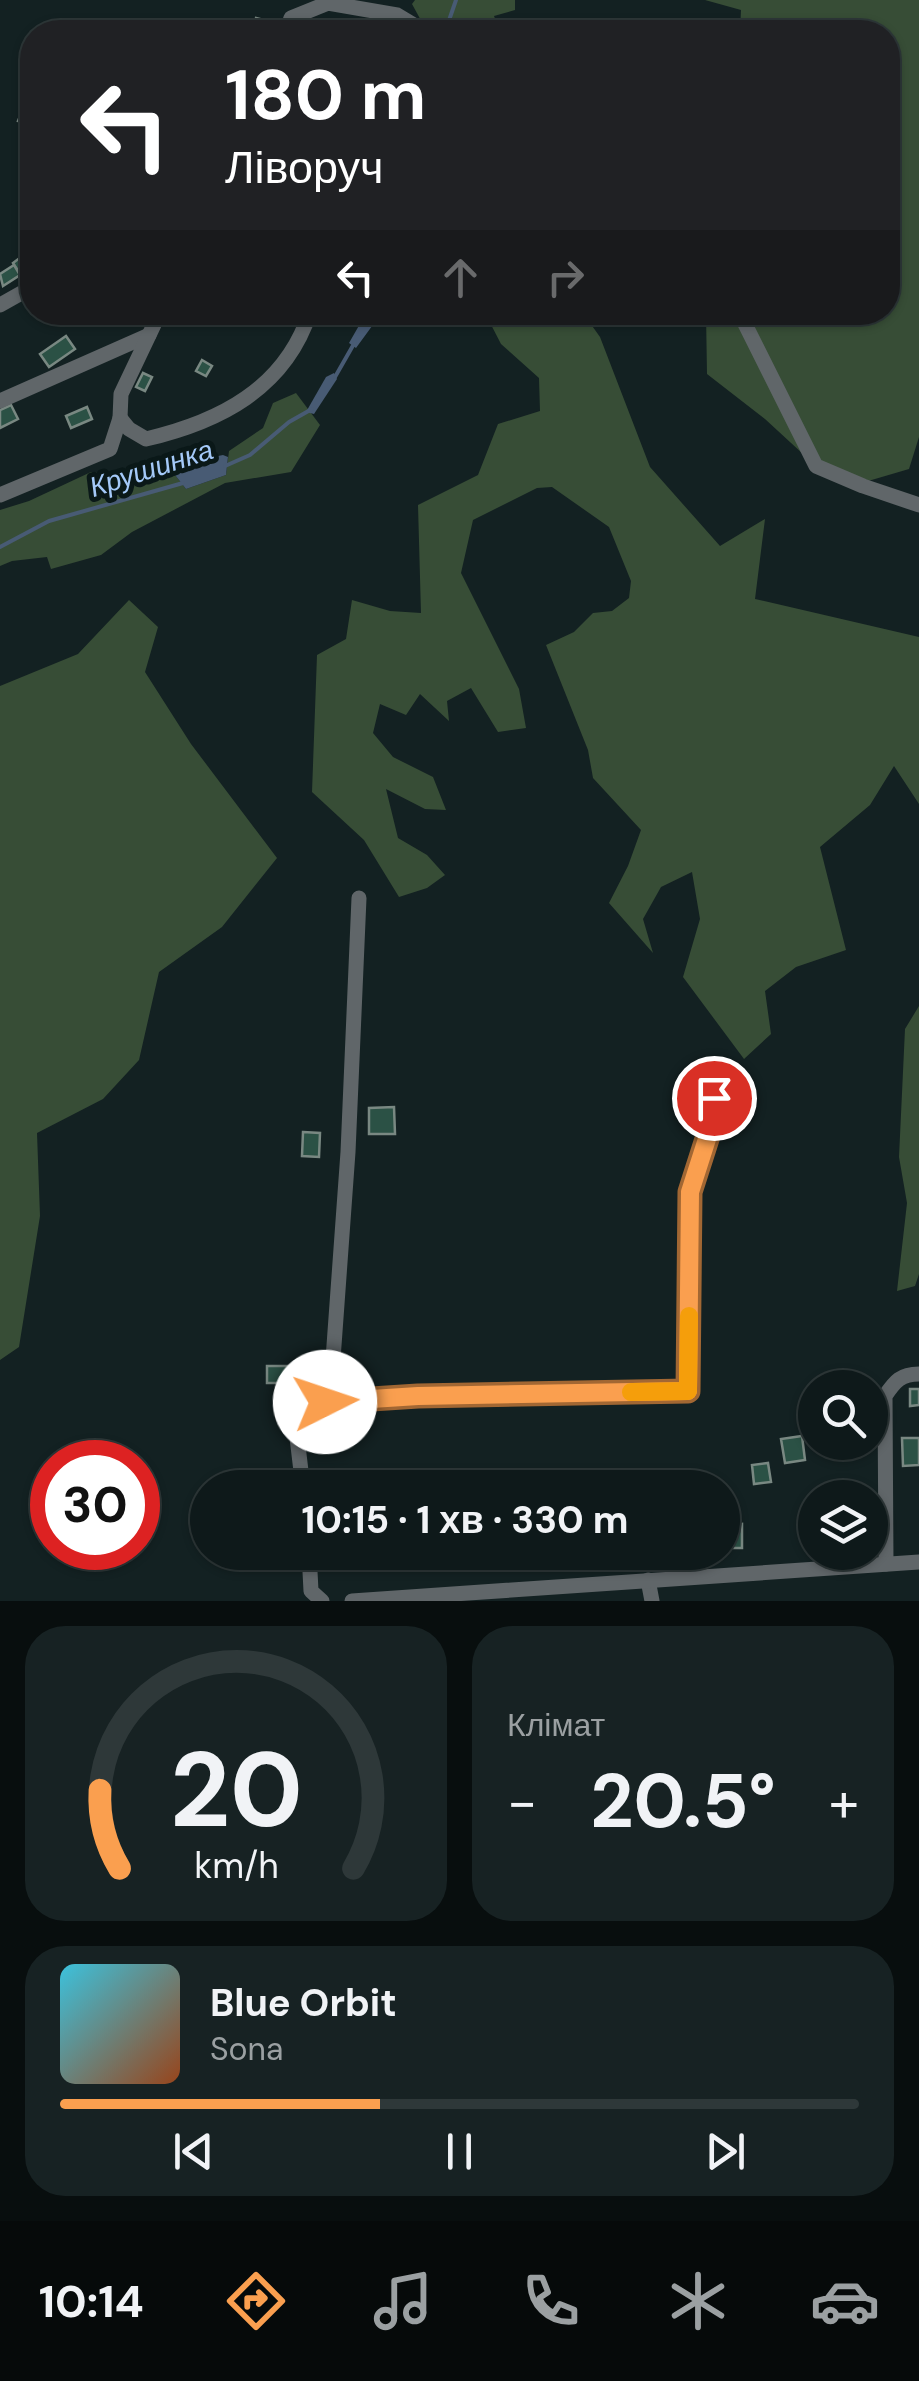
<!DOCTYPE html>
<html lang="uk">
<head>
<meta charset="utf-8">
<style>
	body { margin:0; font-family:"DM Sans",sans-serif; background:#172223; color:#f1f3f6; height:100vh; display:flex; flex-direction:column; font-size:38px; white-space:nowrap }
	* { box-sizing:border-box; margin:0 }
	p { font-size:32px; color:#9ba0a2 }
	.icon { flex:none; width:55px; height:55px; fill:none; stroke:currentColor; stroke-width:2; stroke-linecap:round; stroke-linejoin:round }
	.map { position:relative; height:1601px; overflow:hidden }
	.sheet { display:flex; flex-direction:column; gap:25px; padding:25px; background:#080e0e; flex:1 }
	.sheet>* { flex:none }
	.top-card { position:absolute; left:20px; top:20px; width:880px; height:305px; border-radius:40px; box-shadow:0 2px 8px #0004,0 0 0 2px #2e3839; background:#202124; color:#fff; overflow:hidden }
	.tools { position:absolute; left:798px; top:1370px; display:grid; gap:20px }
	.tools a { display:grid; place-items:center; width:90px; height:90px; border-radius:50%; background:#0e191a; box-shadow:0 2px 8px #0004,0 0 0 2px #2e3839; font-size:50px }
	.speed { position:absolute; left:30px; top:1440px; display:flex; gap:20px; font-size:50px; font-weight:700; text-align:center }
	.speed>* { display:grid; place-content:center; width:130px; height:130px; border-radius:50%; background:#0e191a; box-shadow:0 2px 8px #0004,0 0 0 2px #2e3839; line-height:1 }
	.speed .limit { border:15px solid #d22; background:#fff; color:#111 }
	.pin { position:absolute; display:grid; place-items:center; width:85px; height:85px; color:#fff; margin:-42px; border:5px solid #fff; border-radius:50%; box-shadow:0 2px 10px #0007 }
	.me { position:absolute; width:110px; margin:-55px; rotate:86deg; stroke-linejoin:round; filter:drop-shadow(0 0 8px #0008) }
	.turn { display:flex; align-items:center; gap:35px; height:210px; padding:0 40px; font-size:45px }
	.turn .icon { width:130px; height:130px; stroke-width:2.5 }
	.turn b { display:block; font-size:70px; line-height:85px }
	.lanes { display:flex; align-items:center; height:95px; padding:0 40px; background:#0003; justify-content:center; gap:50px; direction:ltr }
	.lanes .off { opacity:.35 }
	.big { font-size:75px; font-weight:700; line-height:1.1 }
	.sheet .widget { flex:1; display:flex; flex-direction:column; justify-content:center; gap:15px; min-width:0; padding:0 35px; border-radius:40px; background:#172223 }
	.sheet .dial { align-items:center; gap:0 }
	.dial svg { height:260px; overflow:visible; fill:none; stroke:#2e3839; stroke-width:7; stroke-linecap:round; text-anchor:middle }
	.dial text { fill:#f1f3f6; stroke:none }
	.song { display:flex; align-items:center; gap:30px }
	.cover { width:120px; height:120px; border-radius:15px; background:linear-gradient(135deg,hsl(190 70% 55%),hsl(20 70% 35%)) }
	.played { height:10px; border-radius:5px; background:linear-gradient(90deg,#fa9f4f 40%,#2e3839 40%) }
	.keys { display:flex; justify-content:space-around; direction:ltr }
	.heat { display:flex; justify-content:space-between; align-items:center; font-size:55px; direction:ltr }
	.sheet .tiles { flex:1; display:grid; gap:25px; grid-template-columns:1fr 1fr }
	.widget:last-child { grid-column:span 2 }
	.trip { position:absolute; left:190px; top:1470px; width:550px; height:100px; border-radius:50px; background:#0e191a; box-shadow:0 2px 8px #0004,0 0 0 2px #2e3839; font-weight:700; line-height:100px; text-align:center }
	.menu { display:flex; height:160px; justify-content:space-around; align-items:center; background:#060a0a; color:#9ba0a2 }
	.menu .icon { width:70px; height:70px }
	.menu .selected { color:#fa9f4f }
	.menu b { font-size:45px; color:#f1f3f6 }
	.map>svg:first-child { display:block }
	.forest { fill:#374d36 }
	.water { fill:#485b74 }
	.lines { fill:none; stroke-linecap:round; stroke-linejoin:round }
	.stream { stroke:#485b74; stroke-width:4 }
	.building { fill:#2b5145; stroke:#798882; stroke-width:2.5 }
	.minor { stroke:#606669; stroke-width:15 }
	.route-casing { stroke:#a26733; stroke-width:25 }
	.route { stroke:#fa9f4f; stroke-width:18 }
	.slow { stroke:#f59e0b; stroke-width:18 }
	.labels { text-anchor:middle; stroke-width:10; stroke-linejoin:round; paint-order:stroke }
	.water-label { font-size:28px; font-style:italic; fill:#a4c9f8; stroke:#0a1818 }
</style>
</head>
<body>
<div class="map">
<svg width="919" height="1601" viewBox="0 0 919 1601">
	<rect width="100%" height="100%" fill="#132122"/>
	<g class="forest">
		<path d="M 415,0 L 515,0 L 515,10 L 494,16 L 500,32 L 422,32 L 424,26 L 412,4 Z"/>
		<path d="M 705,0 L 919,0 L 919,437 L 909,469 L 858,484 L 816,466 L 765,419 L 707,374 L 706,313 L 888,312 L 888,32 L 740,32 L 741,10 Z"/>
		<path d="M 485,313 L 583,313 L 600,337 L 650,467 L 720,546 L 765,519 L 755,599 L 919,637 L 919,804 L 894,766 L 870,805 L 820,847 L 846,950 L 796,967 L 765,991 L 771,1034 L 744,1059 L 683,977 L 700,919 L 692,872 L 661,887 L 643,919 L 653,953 L 609,903 L 628,866 L 641,830 L 593,778 L 588,750 L 546,645 L 574,632 L 593,613 L 612,611 L 629,598 L 631,581 L 609,527 L 552,487 L 537,488 L 473,520 L 461,573 L 519,689 L 526,728 L 498,732 L 471,688 L 447,701 L 449,721 L 420,694 L 406,715 L 380,704 L 373,733 L 393,757 L 433,777 L 446,810 L 425,809 L 386,789 L 398,838 L 427,855 L 445,875 L 427,888 L 399,897 L 364,840 L 312,792 L 317,655 L 346,639 L 352,600 L 390,611 L 421,613 L 418,505 L 478,475 L 498,424 L 540,411 L 539,378 L 501,344 Z"/>
		<path d="M 296,393 L 320,425 L 291,472 L 225,483 L 132,532 L 101,555 L 51,569 L 47,557 L 12,561 L 0,566 L 0,510 L 29,501 L 91,472 L 138,475 L 168,466 L 186,489 L 226,475 L 229,451 L 263,428 L 273,403 Z"/>
		<path d="M 129,600 L 158,627 L 145,672 L 191,744 L 277,858 L 222,927 L 159,972 L 139,1060 L 103,1099 L 37,1133 L 40,1216 L 19,1347 L 0,1360 L 0,686 L 78,654 Z"/>
		<path d="M 919,1006 L 919,1274 L 915,1286 L 897,1291 L 907,1203 L 899,1157 L 905,1029 Z"/>
	</g>
	<g class="water">
		<path d="M 363,313 L 377,313 L 375,322 L 356,348 L 349,343 L 361,322 Z"/>
		<path d="M 334,373 L 337,379 L 314,414 L 306,412 L 326,377 Z"/>
		<path d="M 223,455 L 228,457 L 226,475 L 186,489 L 168,466 Z"/>
	</g>
	<g class="lines">
		<g class="stream">
			<path d="M 445,32 L 456,0"/>
			<path d="M 335,377 L 355,342"/>
			<path d="M 225,466 L 250,455 L 289,422 L 312,409"/>
			<path d="M 0,547 L 49,521 L 183,483"/>
		</g>
	</g>
	<g class="building">
		<path d="M 256,18 L 275,23 L 273,32 L 252,32 Z"/>
		<path d="M 24,106 L 32,109 L 32,126 L 18,121 Z"/>
		<path d="M 21,257 L 32,274 L 24,280 L 13,263 Z"/>
		<path d="M 14,265 L 20,275 L 3,286 L 0,274 Z"/>
		<path d="M 66,336 L 75,349 L 49,367 L 40,354 Z"/>
		<path d="M 202,360 L 212,366 L 206,376 L 196,371 Z"/>
		<path d="M 143,373 L 152,377 L 145,391 L 136,387 Z"/>
		<path d="M 11,405 L 18,419 L 0,428 L 0,410 Z"/>
		<path d="M 87,407 L 92,419 L 71,428 L 66,416 Z"/>
		<path d="M 394,1107 L 395,1134 L 369,1134 L 369,1108 Z"/>
		<path d="M 303,1132 L 320,1133 L 319,1157 L 302,1156 Z"/>
		<rect x="267" y="1366" width="24" height="17"/>
		<path d="M 910,1389 L 919,1389 L 919,1405 L 910,1406 Z"/>
		<path d="M 815,1401 L 815,1413 L 803,1415 L 802,1403 Z"/>
		<path d="M 802,1436 L 805,1460 L 785,1463 L 781,1439 Z"/>
		<path d="M 902,1438 L 919,1438 L 919,1465 L 903,1466 Z"/>
		<path d="M 768,1463 L 771,1482 L 754,1484 L 752,1465 Z"/>
		<path d="M 742,1524 L 742,1548 L 725,1548 L 723,1526 Z"/>
		<path d="M 553,1552 L 567,1552 L 567,1561 L 554,1562 Z"/>
		<path d="M 650,1552 L 661,1552 L 661,1563 L 650,1564 Z"/>
	</g>
	<g class="lines">
		<g class="minor">
			<path d="M 286,32 L 291,18 L 328,3 L 397,15 L 417,27 L 415,32"/>
			<path d="M 30,250 L 32,253"/>
			<path d="M 0,305 L 32,287"/>
			<path d="M 739,312 L 816,466 L 863,486 L 919,505"/>
			<path d="M 0,401 L 149,335"/>
			<path d="M 120,418 L 121,394 L 160,312"/>
			<path d="M 0,495 L 110,449 L 120,418 L 129,429 L 146,439 C 219,422 285,389 310,312"/>
			<path d="M 325,1402 L 418,1396 L 688,1391 L 690,1192 L 715,1114 L 714,1098 L 698,1094"/>
			<path d="M 303,1488 L 296,1429 L 305,1410 L 325,1402 L 332,1373 L 348,1152 L 359,898"/>
			<path d="M 309,1552 L 311,1591 L 322,1601"/>
			<path d="M 886,1564 L 885,1396 C 895,1381 901,1374 919,1374"/>
			<path d="M 648,1580 L 652,1601"/>
			<path d="M 352,1601 L 919,1562"/>
		</g>
	</g>
	<g class="lines">
		<g class="route-casing">
			<path id="route" d="M 325,1402 L 418,1396 L 688,1391 L 690,1192 L 715,1114 L 714,1098"/>
		</g>
		<use href="#route" class="route"/>
		<path class="slow" d="M 631,1392 L 688,1391 L 689,1316"/>
	</g>
	<g class="labels">
		<g class="water-label">
			<text transform="translate(151 468) rotate(-18)" y="10">Крушинка</text>
		</g>
	</g>
</svg>
<div class="tools">
<a><svg class="icon" aria-label="search" viewBox="0 0 24 24"><circle cx="10" cy="10" r="6"/><path d="M15 15l6 6"/></svg></a>
<a><svg class="icon" aria-label="layers" viewBox="0 0 24 24"><path d="M12 4l9 5-9 5-9-5zM3 14l9 5 9-5"/></svg></a>
</div>
<div class="speed"><div class="limit">30</div></div>
<div class="pin" style="left:714px;top:1098px;background:#d93025"><svg class="icon" aria-label="arrive" viewBox="0 0 24 24"><path d="M6 21V4h12l-3 4 3 4H6"/></svg></div>
<svg class="me" style="left:325px;top:1402px" viewBox="-20 -20 40 40"><circle r="19" fill="#fff"/><path d="M0-13L10 11 0 6-10 11z" fill="#fa9f4f"/></svg>
<div class="trip">10:15 · 1 хв · 330 m</div>
<div class="top-card">
<div class="turn"><svg class="icon" aria-label="left" viewBox="0 0 24 24"><path d="M17 20v-9H6M10 6l-5 5 5 5"/></svg><div><b>180 m</b>Ліворуч</div></div>
<div class="lanes"><svg class="icon" aria-label="left" viewBox="0 0 24 24"><path d="M17 20v-9H6M10 6l-5 5 5 5"/></svg><svg class="icon off" aria-label="ahead" viewBox="0 0 24 24"><path d="M12 20V5M6 11l6-6 6 6"/></svg><svg class="icon off" aria-label="right" viewBox="0 0 24 24"><path d="M7 20v-9h11M14 6l5 5-5 5"/></svg></div>
</div>
</div>
<section class="sheet">
<div class="tiles">
<div class="widget dial"><svg viewBox="0 0 100 80">
<path d="M14 69A42 42 0 1 1 86 69"/>
<path d="M14 69A42 42 0 0 1 8 45" stroke="#fa9f4f"/>
<text x="50" y="56" font-size="32" font-weight="700">20</text>
<text x="50" y="72" font-size="11">km/h</text>
</svg></div>
<div class="widget"><p>Клімат</p>
<div class="heat"><a>−</a><b class="big">20.5°</b><a>+</a></div>
</div>
<div class="widget">
<div class="song"><i class="cover"></i><div><b>Blue Orbit</b><p>Sona</p></div></div>
<div class="played"></div>
<div class="keys"><svg class="icon" aria-label="previous" viewBox="0 0 24 24"><path d="M18 5L8 12l10 7zM5 5v14"/></svg><svg class="icon" aria-label="pause" viewBox="0 0 24 24"><path d="M8 5v14M16 5v14"/></svg><svg class="icon" aria-label="next" viewBox="0 0 24 24"><path d="M6 5l10 7-10 7zM19 5v14"/></svg></div>
</div>
</div>
</section>
<nav class="menu">
<b>10:14</b>
<svg class="icon selected" aria-label="directions" viewBox="0 0 24 24"><path d="M12 3l9 9-9 9-9-9zM9 14v-3h6M13 9l2 2-2 2"/></svg>
<svg class="icon" aria-label="music" viewBox="0 0 24 24"><path d="M9 18V5l10-2v13"/><circle cx="6" cy="18" r="3"/><circle cx="16" cy="16" r="3"/></svg>
<svg class="icon" aria-label="phone" viewBox="0 0 24 24"><path d="M5 4h4l2 5-3 2q2 4 5 5l2-3 5 2v4C11 20 4 13 5 4z"/></svg>
<svg class="icon" aria-label="climate" viewBox="0 0 24 24"><path d="M12 3v18M4 7l16 10M4 17L20 7"/></svg>
<svg class="icon" aria-label="car" viewBox="0 0 24 24"><path d="M5 17H2v-5l4-1 3-4h7l3 4 3 1v5h-3M9 17h6M6 11h13"/><circle cx="7" cy="17" r="2"/><circle cx="17" cy="17" r="2"/></svg>
</nav>
</body>
</html>
